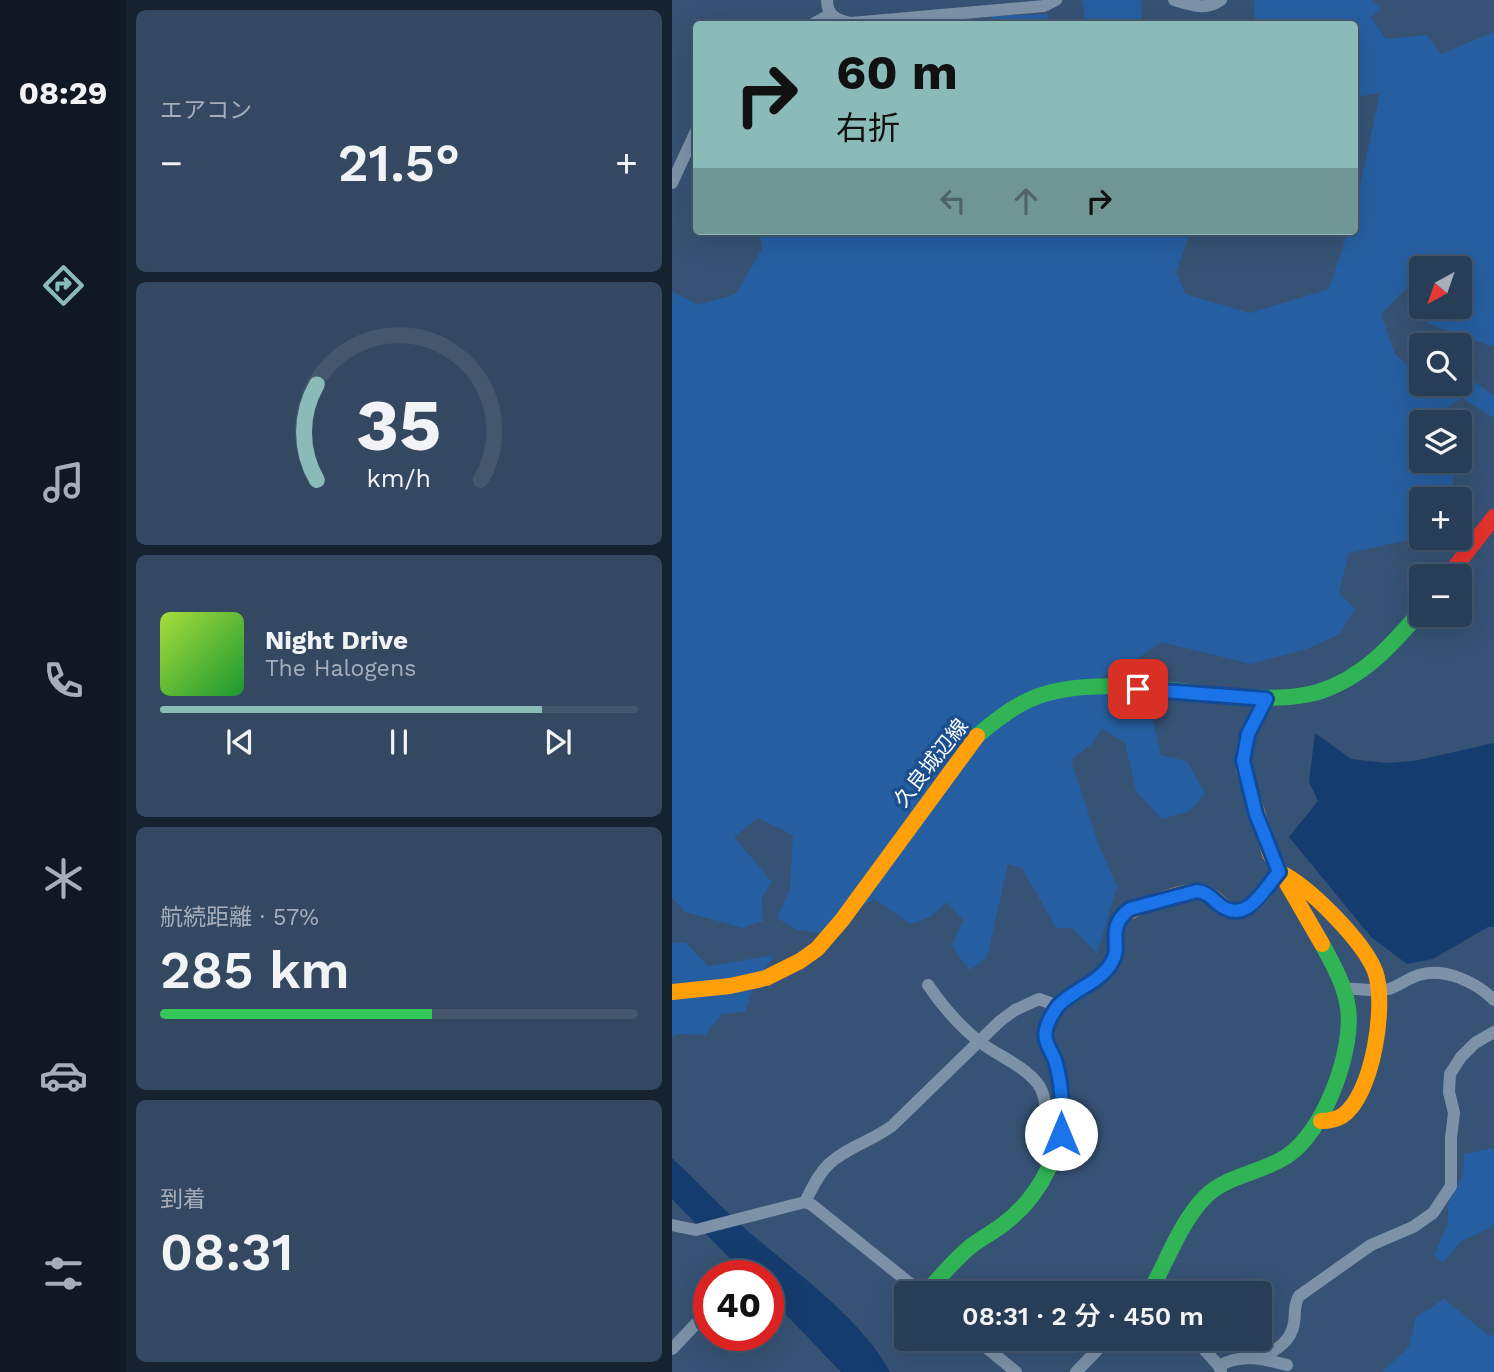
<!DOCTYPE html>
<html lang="ja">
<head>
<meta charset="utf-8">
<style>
	body { margin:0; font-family:"Work Sans","Noto Sans JP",sans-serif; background:#344961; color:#f1f3f6; height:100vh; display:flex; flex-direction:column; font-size:26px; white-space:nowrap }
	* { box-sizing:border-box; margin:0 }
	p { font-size:23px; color:#a5aeba }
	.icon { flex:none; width:38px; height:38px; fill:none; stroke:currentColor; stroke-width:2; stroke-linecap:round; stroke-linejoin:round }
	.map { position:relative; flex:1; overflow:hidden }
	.sheet { display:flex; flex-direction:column; gap:10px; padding:10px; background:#162230; width:546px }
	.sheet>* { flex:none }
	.banner { position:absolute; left:21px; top:21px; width:665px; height:214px; border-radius:7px; box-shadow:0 7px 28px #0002,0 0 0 2px #44576d; background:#8bbbb9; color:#111; overflow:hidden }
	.needle { width:46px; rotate:220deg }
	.buttons { position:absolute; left:737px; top:256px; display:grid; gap:14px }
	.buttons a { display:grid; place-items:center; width:63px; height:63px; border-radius:7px; background:#283e57; box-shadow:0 7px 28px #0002,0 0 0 2px #44576d; font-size:35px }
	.speed { position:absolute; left:21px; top:1260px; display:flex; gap:14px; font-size:35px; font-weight:700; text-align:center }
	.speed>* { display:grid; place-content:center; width:91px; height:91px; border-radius:50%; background:#283e57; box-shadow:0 7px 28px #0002,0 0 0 2px #44576d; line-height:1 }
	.speed .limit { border:10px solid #d22; background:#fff; color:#111 }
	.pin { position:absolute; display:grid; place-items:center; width:60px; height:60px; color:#fff; margin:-30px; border-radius:14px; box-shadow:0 4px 10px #0006 }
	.me { position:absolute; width:77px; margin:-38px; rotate:0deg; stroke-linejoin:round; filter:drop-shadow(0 0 5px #0008) }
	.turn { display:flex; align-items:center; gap:24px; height:147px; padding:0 28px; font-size:32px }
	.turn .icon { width:91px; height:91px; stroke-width:2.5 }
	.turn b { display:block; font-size:49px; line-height:60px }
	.lanes { display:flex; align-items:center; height:66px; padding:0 28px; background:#0003; justify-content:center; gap:35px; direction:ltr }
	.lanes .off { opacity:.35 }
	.big { font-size:52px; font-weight:600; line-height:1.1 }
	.sheet .tile { flex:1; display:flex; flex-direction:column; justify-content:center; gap:10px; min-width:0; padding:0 24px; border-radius:10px; background:#344961 }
	.sheet .dial { align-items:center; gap:0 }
	.dial svg { height:182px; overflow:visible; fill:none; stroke:#44576d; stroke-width:7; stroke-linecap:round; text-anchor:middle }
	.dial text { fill:#f1f3f6; stroke:none }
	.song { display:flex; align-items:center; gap:21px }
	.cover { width:84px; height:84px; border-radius:10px; background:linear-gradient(135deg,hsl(80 70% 55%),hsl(130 70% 35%)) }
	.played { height:7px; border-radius:4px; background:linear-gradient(90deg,#8bbbb9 80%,#44576d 80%) }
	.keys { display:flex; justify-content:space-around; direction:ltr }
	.heat { display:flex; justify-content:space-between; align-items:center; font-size:38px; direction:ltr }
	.charge { height:10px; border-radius:5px; background:linear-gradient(90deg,#34c759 57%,#44576d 0) }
	.trip { position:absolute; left:222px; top:1281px; width:378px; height:70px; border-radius:7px; background:#283e57; box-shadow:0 7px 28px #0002,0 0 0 2px #44576d; font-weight:600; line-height:70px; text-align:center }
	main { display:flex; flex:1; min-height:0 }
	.dock { display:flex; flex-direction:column; width:126px; justify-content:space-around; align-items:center; background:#101923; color:#a5aeba }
	.dock .icon { width:49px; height:49px }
	.dock .active { color:#8bbbb9 }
	.dock b { font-size:32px; color:#f1f3f6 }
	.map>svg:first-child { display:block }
	.green { fill:#265fa1; fill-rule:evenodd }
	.water { fill:#153c6e }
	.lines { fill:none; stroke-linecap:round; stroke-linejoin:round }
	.street { stroke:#7d92a8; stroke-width:12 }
	.fast { stroke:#30b455; stroke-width:16 }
	.slow { stroke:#ff9f0a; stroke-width:16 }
	.jam { stroke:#e5322d; stroke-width:16 }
	.route-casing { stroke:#114b97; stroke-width:18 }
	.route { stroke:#1a73e8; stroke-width:12 }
	.labels { text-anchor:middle; stroke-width:7; stroke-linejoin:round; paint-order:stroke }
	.street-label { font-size:21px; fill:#fff; stroke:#1b4f8f }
</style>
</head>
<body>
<main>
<nav class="dock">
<b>08:29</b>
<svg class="icon active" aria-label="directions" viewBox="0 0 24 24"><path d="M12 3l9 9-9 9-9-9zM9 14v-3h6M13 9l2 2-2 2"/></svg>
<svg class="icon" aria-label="music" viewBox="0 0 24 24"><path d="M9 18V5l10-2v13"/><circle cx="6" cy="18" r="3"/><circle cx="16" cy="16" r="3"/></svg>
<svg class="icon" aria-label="phone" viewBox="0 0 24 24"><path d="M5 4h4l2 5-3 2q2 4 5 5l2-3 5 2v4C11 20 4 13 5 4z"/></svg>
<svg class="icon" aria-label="climate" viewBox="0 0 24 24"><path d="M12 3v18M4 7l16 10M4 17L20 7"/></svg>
<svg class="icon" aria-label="car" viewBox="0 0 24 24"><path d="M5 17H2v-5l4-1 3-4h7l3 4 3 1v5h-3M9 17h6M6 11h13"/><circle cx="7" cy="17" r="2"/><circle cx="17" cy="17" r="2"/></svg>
<svg class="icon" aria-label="filters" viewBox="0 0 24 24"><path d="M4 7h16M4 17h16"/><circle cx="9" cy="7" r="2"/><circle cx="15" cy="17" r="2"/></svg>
</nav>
<section class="sheet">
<div class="tile"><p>エアコン</p>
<div class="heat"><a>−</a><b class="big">21.5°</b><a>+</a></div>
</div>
<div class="tile dial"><svg viewBox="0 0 100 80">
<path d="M14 69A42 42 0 1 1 86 69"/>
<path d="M14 69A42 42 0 0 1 14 27" stroke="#8bbbb9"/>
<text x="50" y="56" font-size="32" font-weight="700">35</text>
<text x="50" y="72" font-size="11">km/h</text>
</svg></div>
<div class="tile">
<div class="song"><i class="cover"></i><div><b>Night Drive</b><p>The Halogens</p></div></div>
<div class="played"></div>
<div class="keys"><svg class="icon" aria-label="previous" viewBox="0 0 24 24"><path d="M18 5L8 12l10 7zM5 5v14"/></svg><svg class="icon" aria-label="pause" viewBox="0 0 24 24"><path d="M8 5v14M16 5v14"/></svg><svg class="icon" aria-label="next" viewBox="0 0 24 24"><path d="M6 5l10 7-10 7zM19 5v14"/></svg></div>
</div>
<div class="tile"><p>航続距離 · 57%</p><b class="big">285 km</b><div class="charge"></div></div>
<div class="tile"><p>到着</p><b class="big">08:31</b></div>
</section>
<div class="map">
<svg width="822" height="1372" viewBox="0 0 822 1372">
	<rect width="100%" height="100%" fill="#365274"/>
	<g class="green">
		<path d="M 411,0 L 469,0 L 470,24 L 413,24 Z"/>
		<path d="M 582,0 L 699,0 L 709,8 L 699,18 L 714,39 L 755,35 L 769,54 L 822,32 L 822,347 L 757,324 L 736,287 L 709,314 L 723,354 L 749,377 L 749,383 L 788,383 L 788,373 L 790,373 L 822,396 L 822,418 L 790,398 L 766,414 L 771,422 L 749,422 L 749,460 L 785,460 L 778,499 L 749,499 L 749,531 L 737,540 L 677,553 L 667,592 L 683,609 L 668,634 L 635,649 L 578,664 L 489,642 L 458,664 L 424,680 L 439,703 L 465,711 L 481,721 L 489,755 L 515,761 L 533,794 L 516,812 L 490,819 L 464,791 L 453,743 L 430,728 L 421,743 L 399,760 L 425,840 L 445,887 L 425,953 L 400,928 L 384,928 L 350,868 L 336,864 L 315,958 L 297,970 L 280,946 L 291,920 L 275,902 L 258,917 L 239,924 L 202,899 L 183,911 L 166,935 L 126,930 L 105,918 L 118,889 L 121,835 L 86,818 L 62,837 L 100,882 L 90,897 L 91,921 L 71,928 L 13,912 L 0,898 L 0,291 L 26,305 L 64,294 L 90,249 L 87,231 L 519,231 L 504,272 L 513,294 L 578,313 L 657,289 L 676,231 L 682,231 L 683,209 L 708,93 L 683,97 L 682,24 L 583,24 ZM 749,268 L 788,268 L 788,306 L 749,306 Z"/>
		<path d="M 376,14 L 375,24 L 317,24 L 320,16 Z"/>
		<path d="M 13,942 L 36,966 L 102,955 L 81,988 L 73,1012 L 50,1014 L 33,1035 L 7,1034 L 0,1037 L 0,943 Z"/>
		<path d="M 822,1148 L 822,1226 L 788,1242 L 771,1263 L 762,1255 L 776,1224 L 776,1203 L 791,1175 L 792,1154 Z"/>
		<path d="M 772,1299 L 817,1336 L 822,1335 L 822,1372 L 710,1372 L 737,1347 L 744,1317 Z"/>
	</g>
	<g class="water">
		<path d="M 643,733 L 679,759 L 715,763 L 742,761 L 822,743 L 822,927 L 816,927 L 761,959 L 735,964 L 699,937 L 617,837 L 646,801 L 637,782 Z"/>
		<path d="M 0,1158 C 26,1182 50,1209 77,1232 C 123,1272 189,1318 218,1372 L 169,1372 L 96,1296 L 96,1276 L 75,1276 L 0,1199 Z"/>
	</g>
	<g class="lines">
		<g class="street">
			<path d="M 155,0 C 155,16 165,20 179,23 L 372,6 L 384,0"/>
			<path d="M 502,0 C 519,5 534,11 549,0"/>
			<path d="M 141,24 L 159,14"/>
			<path d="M 0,183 L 24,131"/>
			<path d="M 256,985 C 271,1007 290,1029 312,1045 C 329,1057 352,1066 366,1084 C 380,1103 366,1126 386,1143"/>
			<path d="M 673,989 C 687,988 703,992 717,989 C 727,986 736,978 747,975 C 772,967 804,982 822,1000"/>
			<path d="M 133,1202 C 140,1189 146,1174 157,1164 C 175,1147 200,1141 220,1126 L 328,1021 L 343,1010 L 367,999 L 386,1006"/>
			<path d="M 0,1225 L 24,1230 L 133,1202 L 140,1205 L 250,1293"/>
			<path d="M 304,1339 L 344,1372"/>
			<path d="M 523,1339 L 547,1366 L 549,1372"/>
			<path d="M 0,1349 L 37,1310"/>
			<path d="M 589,1358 C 604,1350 619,1342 622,1323 C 624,1312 621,1306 627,1296 L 699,1245 L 741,1227 L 761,1213 L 779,1186 L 779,1138 L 782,1113 L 777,1092 L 778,1074 L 789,1057 L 803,1043 L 822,1032"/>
			<path d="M 547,1366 C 569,1353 592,1359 615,1365"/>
			<path d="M 404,1372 L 436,1339"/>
		</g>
		<g class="fast">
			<path d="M 305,736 C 321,722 337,709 357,700 C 411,675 498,691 557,696 C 586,698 618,700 646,692 C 691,678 720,645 749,611"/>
			<path d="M 254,1293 C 268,1277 282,1260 298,1247 C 309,1238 322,1232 333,1223 C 370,1194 392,1149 390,1102 C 389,1088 387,1073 382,1060 C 377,1045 369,1036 377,1020 C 392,987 444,986 444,943"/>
			<path d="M 477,1293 C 495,1262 508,1222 534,1196 C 556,1175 590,1173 615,1156 C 652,1132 682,1051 676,1008 C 673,985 661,964 650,944"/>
		</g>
		<g class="slow">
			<path d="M 594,699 C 582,720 568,744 572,770 L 598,854 L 650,944"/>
			<path d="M 444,943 C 443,934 443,925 449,917 C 455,909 514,891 526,891 C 543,891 549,914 569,910 C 586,906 597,885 607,872 C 636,885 691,941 703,971 C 715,1003 701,1096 670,1116 C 663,1120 656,1121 649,1121"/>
			<path d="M 0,992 L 58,986 L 94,978 L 128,961 L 145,949 L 170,920 L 305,736"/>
		</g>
		<path class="jam" d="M 776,576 L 822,517"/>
	</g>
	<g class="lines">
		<g class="route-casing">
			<path id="route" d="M 389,1134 C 391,1111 390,1083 383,1060 C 379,1050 371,1041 374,1030 C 375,1023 382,1011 386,1006 C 402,989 428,983 440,962 C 451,944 432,929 458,909 L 525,891 C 537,893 539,898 548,905 C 575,925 592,889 607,872 L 584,814 L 571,761 L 576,734 L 594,699 L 466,689"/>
		</g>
		<use href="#route" class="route"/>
	</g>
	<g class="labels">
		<g class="street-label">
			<text transform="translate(259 763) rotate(-52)" y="7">久良城辺線</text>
		</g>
	</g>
</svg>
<div class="buttons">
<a><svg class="needle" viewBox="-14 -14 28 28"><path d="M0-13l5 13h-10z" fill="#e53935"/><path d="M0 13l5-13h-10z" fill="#a5aeba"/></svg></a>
<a><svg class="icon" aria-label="search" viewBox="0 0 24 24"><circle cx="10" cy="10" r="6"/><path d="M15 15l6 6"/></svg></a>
<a><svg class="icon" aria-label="layers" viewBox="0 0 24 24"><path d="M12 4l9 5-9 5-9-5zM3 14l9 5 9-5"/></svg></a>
<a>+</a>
<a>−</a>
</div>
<div class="speed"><div class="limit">40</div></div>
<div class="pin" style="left:466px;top:689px;background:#d93025"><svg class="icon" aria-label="arrive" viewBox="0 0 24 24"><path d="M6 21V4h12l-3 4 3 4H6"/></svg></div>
<svg class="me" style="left:389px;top:1134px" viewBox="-20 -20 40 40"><circle r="19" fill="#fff"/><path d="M0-13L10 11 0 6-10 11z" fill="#1a73e8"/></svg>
<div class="trip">08:31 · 2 分 · 450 m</div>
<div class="banner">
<div class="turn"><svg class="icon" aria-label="right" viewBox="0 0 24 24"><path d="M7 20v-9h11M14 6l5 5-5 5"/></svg><div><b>60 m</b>右折</div></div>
<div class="lanes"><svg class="icon off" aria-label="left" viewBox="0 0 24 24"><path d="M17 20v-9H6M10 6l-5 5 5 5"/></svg><svg class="icon off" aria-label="ahead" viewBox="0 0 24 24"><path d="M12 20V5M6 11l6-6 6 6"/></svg><svg class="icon" aria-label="right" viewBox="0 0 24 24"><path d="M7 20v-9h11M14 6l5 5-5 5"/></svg></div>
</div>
</div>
</main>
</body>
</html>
